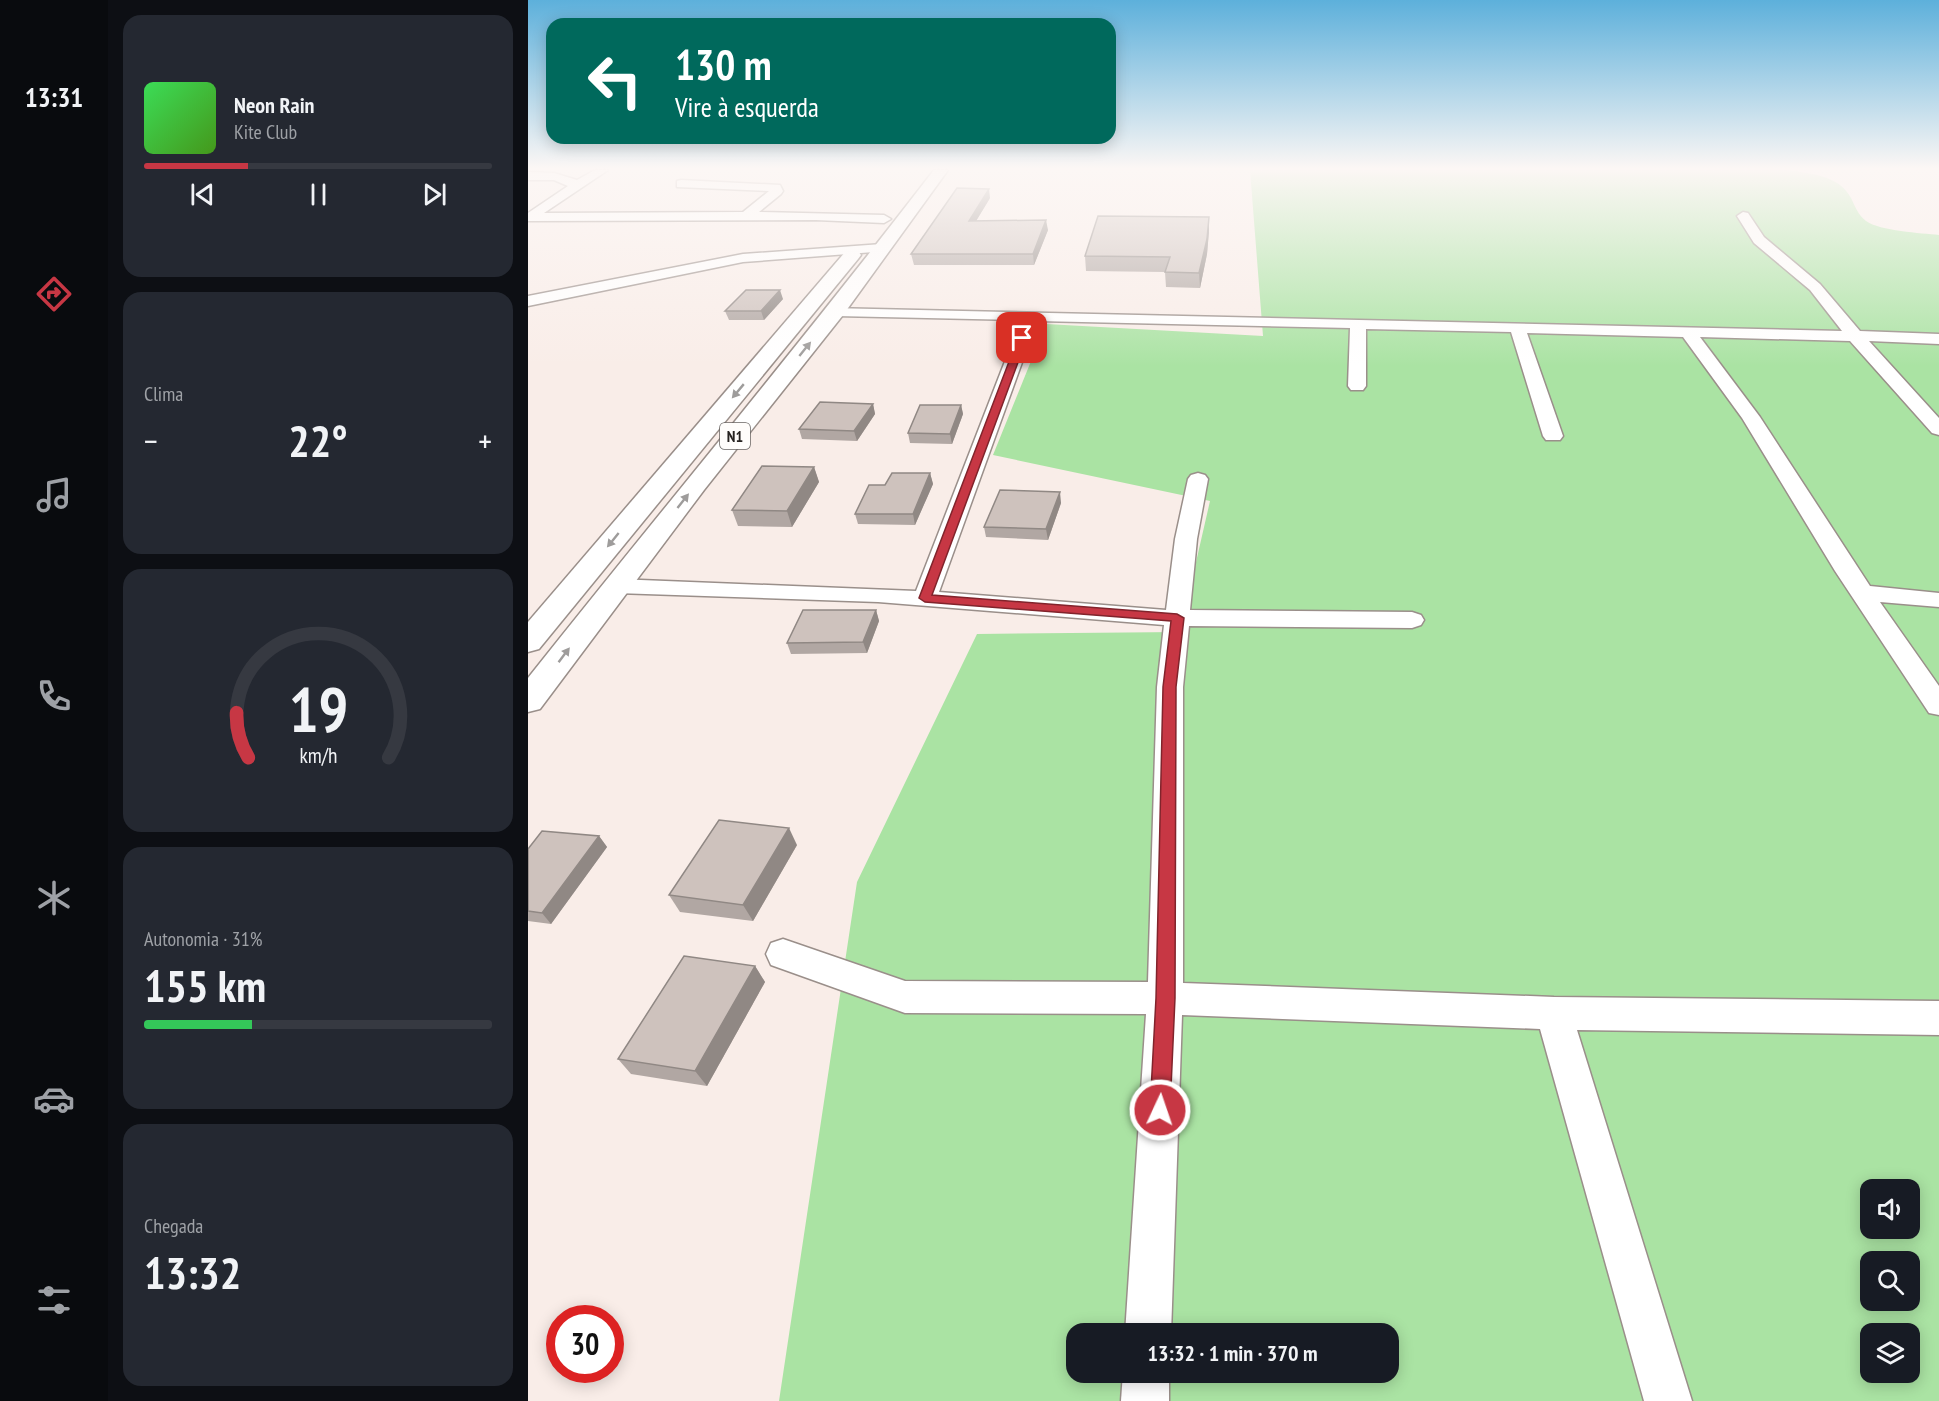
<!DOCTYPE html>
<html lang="pt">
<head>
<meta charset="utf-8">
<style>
	body { margin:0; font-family:"PT Sans Narrow",sans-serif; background:#242831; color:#f1f3f6; height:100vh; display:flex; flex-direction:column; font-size:22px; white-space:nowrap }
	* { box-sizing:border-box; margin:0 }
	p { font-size:20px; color:#9ea1a6 }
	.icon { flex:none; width:33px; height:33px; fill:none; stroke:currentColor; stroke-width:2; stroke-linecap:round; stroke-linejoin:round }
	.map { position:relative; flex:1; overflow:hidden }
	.panel { display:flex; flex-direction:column; gap:15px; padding:15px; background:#0d0f14; width:420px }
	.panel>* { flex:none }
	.hud { position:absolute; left:18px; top:18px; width:570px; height:126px; border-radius:18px; box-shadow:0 3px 15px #0003; background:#00695c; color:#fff; overflow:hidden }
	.fabs { position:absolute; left:1332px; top:1179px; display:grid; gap:12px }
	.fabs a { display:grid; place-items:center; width:60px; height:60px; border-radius:12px; background:#171b24; box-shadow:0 3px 15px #0003; font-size:30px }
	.speed { position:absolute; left:18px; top:1305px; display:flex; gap:12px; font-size:30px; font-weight:700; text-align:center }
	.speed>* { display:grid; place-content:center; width:78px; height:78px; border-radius:50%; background:#171b24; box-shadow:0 3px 15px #0003; line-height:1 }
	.speed .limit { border:9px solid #d22; background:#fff; color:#111 }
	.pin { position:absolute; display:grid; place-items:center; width:51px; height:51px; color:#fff; margin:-26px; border-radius:12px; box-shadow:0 3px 9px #0006 }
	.me { position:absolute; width:66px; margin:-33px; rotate:3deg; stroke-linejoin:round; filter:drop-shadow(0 0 4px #0008) }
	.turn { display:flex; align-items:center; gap:21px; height:126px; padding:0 30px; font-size:27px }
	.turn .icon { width:78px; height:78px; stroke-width:2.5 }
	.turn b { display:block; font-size:42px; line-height:51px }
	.big { font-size:45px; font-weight:600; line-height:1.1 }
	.panel .tile { flex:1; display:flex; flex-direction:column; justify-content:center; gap:9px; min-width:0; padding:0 21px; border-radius:18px; background:#242831 }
	.panel .dial { align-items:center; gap:0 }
	.dial svg { height:156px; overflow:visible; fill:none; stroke:#363941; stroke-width:7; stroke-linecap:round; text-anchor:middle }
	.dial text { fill:#f1f3f6; stroke:none }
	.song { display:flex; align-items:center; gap:18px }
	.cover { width:72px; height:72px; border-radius:9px; background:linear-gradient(135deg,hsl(130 70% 55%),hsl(100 70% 35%)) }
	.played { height:6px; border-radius:3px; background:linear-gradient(90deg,#c73744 30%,#363941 30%) }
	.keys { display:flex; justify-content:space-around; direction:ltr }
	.heat { display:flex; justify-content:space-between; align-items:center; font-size:33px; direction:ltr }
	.charge { height:9px; border-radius:4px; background:linear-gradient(90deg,#34c759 31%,#363941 0) }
	.trip { position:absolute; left:538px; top:1323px; width:333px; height:60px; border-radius:18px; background:#171b24; box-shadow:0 3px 15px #0003; font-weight:600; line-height:60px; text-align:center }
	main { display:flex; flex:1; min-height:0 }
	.dock { display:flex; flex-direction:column; width:108px; justify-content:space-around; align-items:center; background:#090b0e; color:#9ea1a6 }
	.dock .icon { width:42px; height:42px }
	.dock .on { color:#c73744 }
	.dock b { font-size:27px; color:#f1f3f6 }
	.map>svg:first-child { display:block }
	.green { fill:#aae3a3; fill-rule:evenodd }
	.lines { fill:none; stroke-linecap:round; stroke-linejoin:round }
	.minor-casing { stroke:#9a8f8a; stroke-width:3 }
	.highway-casing { stroke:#9a8f8a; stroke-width:3 }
	.minor { fill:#fff; fill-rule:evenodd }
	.highway { fill:#fff; fill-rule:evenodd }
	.wall { fill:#b1a7a3 }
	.shaded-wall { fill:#908884 }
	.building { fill:#cec2bd; stroke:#908884; stroke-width:1.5 }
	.oneway { fill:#9e9c9b }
	.route { fill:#c73744; stroke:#81242c; stroke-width:1.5 }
	.labels { text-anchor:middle; stroke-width:6; stroke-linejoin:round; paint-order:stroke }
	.shield { fill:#fffdfb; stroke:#686462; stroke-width:1.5 }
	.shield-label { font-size:16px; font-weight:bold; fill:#272321 }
</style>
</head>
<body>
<main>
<nav class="dock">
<b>13:31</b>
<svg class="icon on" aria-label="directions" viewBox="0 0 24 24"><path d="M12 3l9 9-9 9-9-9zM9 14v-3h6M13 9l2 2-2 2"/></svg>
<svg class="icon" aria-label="music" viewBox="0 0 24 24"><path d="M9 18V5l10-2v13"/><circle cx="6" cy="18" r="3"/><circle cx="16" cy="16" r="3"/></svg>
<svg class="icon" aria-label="phone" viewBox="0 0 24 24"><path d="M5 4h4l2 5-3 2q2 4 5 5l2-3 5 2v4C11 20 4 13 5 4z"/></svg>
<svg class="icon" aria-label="climate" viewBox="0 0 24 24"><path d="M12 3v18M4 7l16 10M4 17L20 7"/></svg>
<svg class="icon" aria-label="car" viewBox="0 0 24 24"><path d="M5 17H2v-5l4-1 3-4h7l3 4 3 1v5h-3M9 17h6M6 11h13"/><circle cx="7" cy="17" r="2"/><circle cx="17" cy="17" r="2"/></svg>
<svg class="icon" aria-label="filters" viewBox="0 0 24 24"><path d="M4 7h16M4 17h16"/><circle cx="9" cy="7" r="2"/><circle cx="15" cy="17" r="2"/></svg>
</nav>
<section class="panel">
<div class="tile">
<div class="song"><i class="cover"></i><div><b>Neon Rain</b><p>Kite Club</p></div></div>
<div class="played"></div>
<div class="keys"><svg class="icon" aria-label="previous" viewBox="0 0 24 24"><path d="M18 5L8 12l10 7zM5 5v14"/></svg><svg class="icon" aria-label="pause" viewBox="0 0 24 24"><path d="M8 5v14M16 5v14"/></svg><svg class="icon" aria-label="next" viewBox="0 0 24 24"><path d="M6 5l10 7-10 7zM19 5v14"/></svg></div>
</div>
<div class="tile"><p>Clima</p>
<div class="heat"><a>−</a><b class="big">22°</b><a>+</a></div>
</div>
<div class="tile dial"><svg viewBox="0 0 100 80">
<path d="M14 69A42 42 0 1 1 86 69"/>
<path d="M14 69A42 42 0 0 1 8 46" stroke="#c73744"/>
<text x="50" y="56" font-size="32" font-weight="700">19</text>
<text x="50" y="72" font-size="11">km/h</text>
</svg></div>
<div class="tile"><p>Autonomia · 31%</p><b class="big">155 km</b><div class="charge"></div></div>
<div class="tile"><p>Chegada</p><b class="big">13:32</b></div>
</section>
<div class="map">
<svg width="1411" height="1401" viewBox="0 0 1411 1401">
	<rect width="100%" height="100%" fill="#f9ede8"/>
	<path class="green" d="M 722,170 L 1258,170 C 1282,174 1310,174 1323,198 C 1327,206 1330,215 1338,221 C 1352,231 1393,233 1411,235 L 1411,1401 L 251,1401 L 329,882 L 449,634 L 652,632 L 682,501 L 465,455 L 518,324 L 735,336 ZM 1342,1190 L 1382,1190 L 1382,1228 L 1342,1228 ZM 1342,1262 L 1382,1262 L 1382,1300 L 1342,1300 ZM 549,1334 L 861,1334 L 861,1372 L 549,1372 ZM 1342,1334 L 1382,1334 L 1382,1372 L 1342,1372 Z"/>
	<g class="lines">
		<g class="minor-casing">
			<g id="minor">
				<path d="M 67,170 L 80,170 L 16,213 L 215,212 L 241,191 L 149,187 L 149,181 L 153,180 L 252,185 L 255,191 L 253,194 L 231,212 L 356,215 L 363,219 L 356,223 L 288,220 L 0,221 L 0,213 L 40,186 L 26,180 L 0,180 L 0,172 L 26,173 L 49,180 Z"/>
				<path d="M 1215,212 L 1220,213 L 1236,237 L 1292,284 L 1332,331 L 1411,334 L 1411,344 L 1341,341 L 1411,418 L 1411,435 L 1404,433 L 1322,341 L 1172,337 L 1232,417 L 1342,586 L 1411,593 L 1411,607 L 1352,602 L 1411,686 L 1411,715 L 1401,713 L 1307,571 L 1214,418 L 1155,337 L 999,333 L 1035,436 L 1032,440 L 1018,440 L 1015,436 L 983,332 L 838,329 L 838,386 L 835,390 L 823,390 L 820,386 L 822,328 L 509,321 L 411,592 L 638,610 L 647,539 L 660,479 L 663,475 L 670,473 L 677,475 L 680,479 L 669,539 L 662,610 L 884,612 L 893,615 L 896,620 L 893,625 L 884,628 L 661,626 L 655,687 L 655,983 L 1026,997 L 1411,1001 L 1411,1035 L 1049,1030 L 1164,1401 L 1116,1401 L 1012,1029 L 654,1015 L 643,1334 L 597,1334 L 618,1014 L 377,1013 L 243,965 L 238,954 L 243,943 L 255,939 L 377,981 L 620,982 L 629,687 L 636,625 L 350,602 L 88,593 L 80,591 L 76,586 L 80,581 L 88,579 L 388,591 L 493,320 L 308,316 L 300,311 L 302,308 L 1314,331 L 1282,290 L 1226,243 L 1209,216 Z"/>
				<path d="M 354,244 L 359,245 L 361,248 L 359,251 L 215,262 L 0,306 L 0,296 L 215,254 Z"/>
				<path d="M 595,1372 L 641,1372 L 641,1401 L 593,1401 Z"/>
			</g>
		</g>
		<g class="highway-casing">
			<g id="highway">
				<path d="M 406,170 L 420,170 L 315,315 L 176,490 L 12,709 L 0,712 L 0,678 C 135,508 274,342 406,170 Z"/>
				<path d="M 324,250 L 330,251 L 333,255 L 330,259 L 11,649 L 0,652 L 0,622 L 318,251 Z"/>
			</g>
		</g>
		<use href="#minor" class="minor"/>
		<use href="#highway" class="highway"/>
	</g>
	<g class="wall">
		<path d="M 462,198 L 448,221 L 520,230 L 506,265 L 386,265 L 383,254 Z"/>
		<path d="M 681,231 L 679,254 L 672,288 L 638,287 L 637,272 L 558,271 L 557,256 Z"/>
		<path d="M 255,299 L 236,320 L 201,320 L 197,311 Z"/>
		<path d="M 345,404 L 347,414 L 329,441 L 274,439 L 271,429 Z"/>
		<path d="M 433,405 L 435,414 L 424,444 L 382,443 L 380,433 Z"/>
		<path d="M 286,467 L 291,482 L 264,527 L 210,526 L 204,510 Z"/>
		<path d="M 402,473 L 405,484 L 387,525 L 330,524 L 327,514 L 357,485 Z"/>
		<path d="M 533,503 L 520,540 L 458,537 L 456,527 Z"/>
		<path d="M 348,610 L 351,621 L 339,653 L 263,654 L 259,643 Z"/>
		<path d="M 71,836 L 79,847 L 23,924 L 0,921 L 0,849 Z"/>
		<path d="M 269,845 L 225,921 L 152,912 L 141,895 Z"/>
		<path d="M 227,966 L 237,982 L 179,1086 L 103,1074 L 90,1059 Z"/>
	</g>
	<g class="shaded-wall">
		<path d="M 461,189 L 462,198 L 442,231 L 441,221 Z"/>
		<path d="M 681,217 L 681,231 L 679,254 L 672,288 L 671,273 Z"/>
		<path d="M 518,220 L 520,230 L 506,265 L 505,254 Z"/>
		<path d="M 252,290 L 255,299 L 236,320 L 233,311 Z"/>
		<path d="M 345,404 L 347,414 L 329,441 L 326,431 Z"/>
		<path d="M 433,405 L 435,414 L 424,444 L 422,434 Z"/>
		<path d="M 286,467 L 291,482 L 264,527 L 259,511 Z"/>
		<path d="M 402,473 L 405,484 L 387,525 L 385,514 Z"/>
		<path d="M 532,492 L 533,503 L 520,540 L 518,529 Z"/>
		<path d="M 348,610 L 351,621 L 339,653 L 335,642 Z"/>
		<path d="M 261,828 L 269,845 L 225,921 L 215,905 Z"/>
		<path d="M 71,836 L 79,847 L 23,924 L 14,913 Z"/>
		<path d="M 227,966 L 237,982 L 179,1086 L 167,1071 Z"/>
	</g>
	<g class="building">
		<path d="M 429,188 L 461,189 L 441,221 L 518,220 L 505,254 L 383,254 Z"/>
		<path d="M 570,216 L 681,217 L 679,239 L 671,273 L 637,272 L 642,257 L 557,256 Z"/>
		<path d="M 218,290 L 252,290 L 233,311 L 197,311 Z"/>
		<path d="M 292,402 L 345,404 L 326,431 L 271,429 Z"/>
		<path d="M 392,405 L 433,405 L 422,434 L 380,433 Z"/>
		<path d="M 234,466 L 286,467 L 259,511 L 204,510 Z"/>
		<path d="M 364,473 L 402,473 L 385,514 L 327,514 L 341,485 L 357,485 Z"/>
		<path d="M 472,490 L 532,492 L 518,529 L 456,527 Z"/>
		<path d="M 275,610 L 348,610 L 335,642 L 259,643 Z"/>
		<path d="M 191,820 L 261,828 L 215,905 L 141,895 Z"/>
		<path d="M 14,831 L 71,836 L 14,913 L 0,911 L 0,849 Z"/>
		<path d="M 156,956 L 227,966 L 167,1071 L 90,1059 Z"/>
	</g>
	<defs><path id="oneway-solid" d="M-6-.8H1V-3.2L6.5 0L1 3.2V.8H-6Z" transform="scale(1.5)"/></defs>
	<g class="oneway">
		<use href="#oneway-solid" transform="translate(277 349) rotate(-51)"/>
		<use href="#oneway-solid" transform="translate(210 391) rotate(130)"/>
		<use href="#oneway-solid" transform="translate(155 501) rotate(-52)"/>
		<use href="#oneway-solid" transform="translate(85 540) rotate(129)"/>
		<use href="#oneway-solid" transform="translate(36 655) rotate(-53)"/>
	</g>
	<linearGradient id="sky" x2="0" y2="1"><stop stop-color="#5db0db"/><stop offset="0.46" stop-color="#fcf7f5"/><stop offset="1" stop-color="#fcf7f5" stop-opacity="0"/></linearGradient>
	<rect width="1411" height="366" fill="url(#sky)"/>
	<path class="route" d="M 494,336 L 499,338 L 404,595 L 649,614 L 656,618 L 648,687 L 647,998 L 642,1110 L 639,1117 L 632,1119 L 625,1117 L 622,1110 L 628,998 L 635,687 L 643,621 L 397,602 L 391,598 L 490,338 Z"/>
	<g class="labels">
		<rect class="shield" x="192" y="423" width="30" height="26" rx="4.5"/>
		<g class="shield-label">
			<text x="207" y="442">N1</text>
		</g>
	</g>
</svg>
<div class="fabs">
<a><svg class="icon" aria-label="sound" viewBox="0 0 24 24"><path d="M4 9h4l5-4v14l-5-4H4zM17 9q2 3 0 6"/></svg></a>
<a><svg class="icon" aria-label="search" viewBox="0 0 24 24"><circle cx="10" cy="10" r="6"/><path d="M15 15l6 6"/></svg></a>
<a><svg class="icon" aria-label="layers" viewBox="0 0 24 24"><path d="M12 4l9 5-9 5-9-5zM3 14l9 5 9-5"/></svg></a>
</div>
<div class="speed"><div class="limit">30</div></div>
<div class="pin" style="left:494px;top:338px;background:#d93025"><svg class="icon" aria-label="arrive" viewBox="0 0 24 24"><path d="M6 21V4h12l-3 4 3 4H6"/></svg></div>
<svg class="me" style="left:632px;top:1110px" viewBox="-20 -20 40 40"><circle r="17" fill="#c73744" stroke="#fff" stroke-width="3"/><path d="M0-11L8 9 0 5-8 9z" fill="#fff"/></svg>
<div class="trip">13:32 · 1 min · 370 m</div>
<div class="hud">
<div class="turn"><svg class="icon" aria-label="left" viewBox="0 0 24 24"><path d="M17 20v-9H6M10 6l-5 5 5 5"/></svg><div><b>130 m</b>Vire à esquerda</div></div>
</div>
</div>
</main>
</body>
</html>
